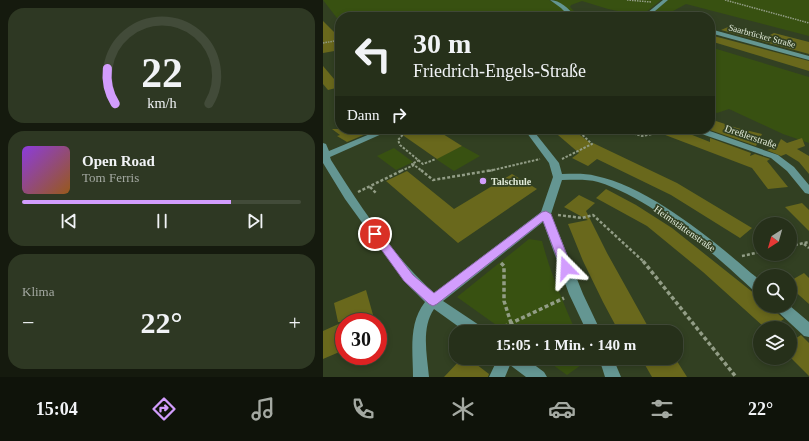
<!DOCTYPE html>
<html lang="de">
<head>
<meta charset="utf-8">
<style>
	body { margin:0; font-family:Georgia,serif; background:#2e3823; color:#f1f3f6; height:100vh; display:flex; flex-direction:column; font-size:15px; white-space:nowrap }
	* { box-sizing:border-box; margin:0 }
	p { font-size:13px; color:#a4a9a2 }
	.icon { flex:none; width:22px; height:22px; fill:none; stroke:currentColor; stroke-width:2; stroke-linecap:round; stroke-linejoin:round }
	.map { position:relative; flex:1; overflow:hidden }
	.details { display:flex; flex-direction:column; gap:8px; padding:8px; background:#151a0e; width:323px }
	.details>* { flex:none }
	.hud { position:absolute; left:12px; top:12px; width:380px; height:122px; border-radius:16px; box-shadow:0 2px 6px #0003,0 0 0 1px #424b39; background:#26301a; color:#f1f3f6; overflow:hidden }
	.needle { width:26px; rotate:217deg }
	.fabs { position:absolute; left:430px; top:217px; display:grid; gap:8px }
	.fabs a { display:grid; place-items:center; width:44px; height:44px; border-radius:50%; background:#26301a; box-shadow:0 2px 6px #0003,0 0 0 1px #424b39; font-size:20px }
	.speed { position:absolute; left:12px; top:313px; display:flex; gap:8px; font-size:20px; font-weight:700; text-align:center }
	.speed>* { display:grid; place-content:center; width:52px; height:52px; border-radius:50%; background:#26301a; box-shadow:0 2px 6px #0003,0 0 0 1px #424b39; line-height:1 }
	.speed .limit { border:6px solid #d22; background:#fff; color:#111 }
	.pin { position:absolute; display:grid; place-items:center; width:34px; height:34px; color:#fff; margin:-17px; border:2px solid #fff; border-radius:50%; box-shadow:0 1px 4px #0007 }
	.me { position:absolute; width:44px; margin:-22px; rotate:339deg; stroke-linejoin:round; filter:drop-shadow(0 0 3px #0008) }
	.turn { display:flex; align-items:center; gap:14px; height:84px; padding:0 12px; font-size:18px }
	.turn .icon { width:52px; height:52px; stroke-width:2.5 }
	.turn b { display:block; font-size:28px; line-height:34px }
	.then { display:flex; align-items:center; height:38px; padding:0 12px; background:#0003; gap:8px; font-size:15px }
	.big { font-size:30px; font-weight:800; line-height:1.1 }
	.details .tile { flex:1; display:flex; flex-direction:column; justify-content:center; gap:6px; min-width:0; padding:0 14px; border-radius:16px; background:#2e3823 }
	.details .dial { align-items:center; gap:0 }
	.dial svg { height:104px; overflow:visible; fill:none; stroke:#424b39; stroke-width:7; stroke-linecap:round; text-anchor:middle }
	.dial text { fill:#f1f3f6; stroke:none }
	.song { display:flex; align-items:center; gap:12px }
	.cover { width:48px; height:48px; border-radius:6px; background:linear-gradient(135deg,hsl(270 70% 55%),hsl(30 70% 35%)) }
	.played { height:4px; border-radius:2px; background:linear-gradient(90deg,#d29dfd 75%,#424b39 75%) }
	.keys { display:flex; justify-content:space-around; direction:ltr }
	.heat { display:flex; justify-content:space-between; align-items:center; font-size:22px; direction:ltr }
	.trip { position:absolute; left:126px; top:325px; width:234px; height:40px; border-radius:16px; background:#26301a; box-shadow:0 2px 6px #0003,0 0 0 1px #424b39; font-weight:800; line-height:40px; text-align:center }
	.menu { display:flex; height:64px; justify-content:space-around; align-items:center; background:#0f130a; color:#a4a9a2 }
	.menu .icon { width:28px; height:28px }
	.menu .selected { color:#d29dfd }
	.menu b { font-size:18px; color:#f1f3f6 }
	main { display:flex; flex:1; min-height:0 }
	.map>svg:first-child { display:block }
	.green { fill:#385111 }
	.building { fill:#69681c }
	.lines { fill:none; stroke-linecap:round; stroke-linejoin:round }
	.path-far3 { stroke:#929d86; stroke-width:1.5; stroke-dasharray:1.5 1; stroke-linecap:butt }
	.path-far2 { stroke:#929d86; stroke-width:2; stroke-dasharray:2.5 1.5; stroke-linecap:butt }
	.path-far1 { stroke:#929d86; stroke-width:2.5; stroke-dasharray:3 2; stroke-linecap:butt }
	.path { stroke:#929d86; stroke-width:3.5; stroke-dasharray:4 2.5; stroke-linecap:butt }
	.minor { fill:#649692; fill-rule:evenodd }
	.route { fill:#d29dfd; stroke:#8866a4 }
	.poi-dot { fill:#d29dfd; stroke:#324022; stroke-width:1.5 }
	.labels { text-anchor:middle; stroke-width:3.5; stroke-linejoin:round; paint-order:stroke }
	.far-street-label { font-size:9px; fill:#e2ebd9; stroke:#324022 }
	.street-label { font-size:10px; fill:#e2ebd9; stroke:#324022 }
	.poi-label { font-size:10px; font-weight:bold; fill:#e2ebd9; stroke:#324022; text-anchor:start }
</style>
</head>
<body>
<main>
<section class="details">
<div class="tile dial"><svg viewBox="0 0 100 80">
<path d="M14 69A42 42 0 1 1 86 69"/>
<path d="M14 69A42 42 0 0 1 8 42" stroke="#d29dfd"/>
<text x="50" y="56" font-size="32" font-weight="700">22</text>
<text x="50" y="72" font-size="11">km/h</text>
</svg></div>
<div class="tile">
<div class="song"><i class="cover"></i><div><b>Open Road</b><p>Tom Ferris</p></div></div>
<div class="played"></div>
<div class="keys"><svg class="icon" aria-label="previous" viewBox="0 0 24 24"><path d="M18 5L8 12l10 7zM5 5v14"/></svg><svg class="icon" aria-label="pause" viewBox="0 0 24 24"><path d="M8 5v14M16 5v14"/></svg><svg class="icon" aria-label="next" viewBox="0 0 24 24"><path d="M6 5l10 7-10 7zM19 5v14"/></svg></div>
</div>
<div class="tile"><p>Klima</p>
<div class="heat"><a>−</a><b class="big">22°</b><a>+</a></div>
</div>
</section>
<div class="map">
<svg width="486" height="377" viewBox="0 0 486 377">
	<rect width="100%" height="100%" fill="#324022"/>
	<g class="green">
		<path d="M 0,0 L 226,0 L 238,7 L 248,17 L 17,17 L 17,22 Z"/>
		<path d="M 231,0 L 338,0 L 318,16 L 285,9 L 259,1 L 248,5 L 247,7 L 257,17 L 251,17 L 238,4 Z"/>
		<path d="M 345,0 L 486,0 L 486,36 L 363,4 L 339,17 L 328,14 Z"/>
		<path d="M 387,47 L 486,77 L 486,143 L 460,134 L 406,109 L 394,113 L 387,110 Z"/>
		<path d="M 139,146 L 157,156 L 131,171 L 113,159 Z"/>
		<path d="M 71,148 L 90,162 L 73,170 L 54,156 Z"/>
		<path d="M 206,239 L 219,241 C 227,272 240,302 253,332 L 183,332 L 134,297 Z"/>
		<path d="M 220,358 L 263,358 L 264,359 L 261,363 L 244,375 Z"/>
	</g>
	<g class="building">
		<path d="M 0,21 L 17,38 L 17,50 L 0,53 Z"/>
		<path d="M 405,27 L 443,37 L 451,33 L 486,42 L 486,54 L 398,30 Z"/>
		<path d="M 387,35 L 486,61 L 486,71 L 387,41 Z"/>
		<path d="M 0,66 L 17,86 L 17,87 L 5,90 L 0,84 Z"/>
		<path d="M 387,119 L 414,128 L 439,134 L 433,146 L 387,130 Z"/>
		<path d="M 9,129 L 55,129 L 24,142 L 14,136 L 17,135 Z"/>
		<path d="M 71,129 L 112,129 L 139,146 L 114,159 Z"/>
		<path d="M 228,129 L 249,129 L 269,144 L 270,143 L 354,183 L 429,228 L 417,238 L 348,195 L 274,159 L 265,166 L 249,158 L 256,153 Z"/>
		<path d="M 339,129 L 354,129 L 387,142 L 387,138 L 428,153 L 427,156 L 432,154 L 447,159 L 444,161 L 465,187 L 445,189 L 429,168 L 337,133 Z"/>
		<path d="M 479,138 L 482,146 L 474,149 L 486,156 L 486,174 L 476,162 L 463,154 L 458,156 L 444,150 L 454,147 L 458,139 L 464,143 Z"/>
		<path d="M 84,171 L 131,209 L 189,174 L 214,189 L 135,243 L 63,181 Z"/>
		<path d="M 283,189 L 313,205 L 349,228 L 437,298 L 437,306 L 446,306 L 461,319 L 447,328 L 442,328 L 380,272 L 324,226 L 273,198 Z"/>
		<path d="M 256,195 L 272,203 L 263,211 L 284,253 L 328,332 L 296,332 L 280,302 L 260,261 L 245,224 L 265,220 L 241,207 Z"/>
		<path d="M 479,203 L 486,210 L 486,231 L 462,207 Z"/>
		<path d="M 481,273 L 486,278 L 486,304 L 467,287 L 467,281 Z"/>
		<path d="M 43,290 L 52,322 L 21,322 L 21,350 L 0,359 L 0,331 L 20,322 L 15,322 L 11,303 Z"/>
		<path d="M 478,335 L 486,343 L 486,376 L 467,357 L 467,342 Z"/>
		<path d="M 139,358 L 145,358 L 166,374 L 165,377 L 121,377 Z"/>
		<path d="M 318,358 L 352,358 L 364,377 L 329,377 Z"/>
	</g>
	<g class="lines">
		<g class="path-far3">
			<path d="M 304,0 L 328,2"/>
			<path d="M 402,0 L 486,23"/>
			<path d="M 0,43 L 17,40"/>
		</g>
		<g class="path-far2">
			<path d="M 85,129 L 75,140 L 77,145 L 100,164 L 113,159"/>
			<path d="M 295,129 L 319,136 L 330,134 L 331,129"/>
			<path d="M 239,159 L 269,144 L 253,129"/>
			<path d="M 91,165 L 89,164 L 96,160"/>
			<path d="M 78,171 L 91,165 L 99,171"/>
			<path d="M 166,171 L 217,159"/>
		</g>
		<g class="path-far1">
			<path d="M 98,170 L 110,180 L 170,170"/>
			<path d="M 47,187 L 53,193"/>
			<path d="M 35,192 L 80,170"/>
			<path d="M 235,215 L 259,218 L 270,215 L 321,262"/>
			<path d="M 481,244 L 486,248"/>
			<path d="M 467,246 L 486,242"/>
			<path d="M 419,256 L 437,252"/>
		</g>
		<g class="path">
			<path d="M 320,261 L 413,377"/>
			<path d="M 178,263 L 181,266 L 181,301 L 188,323"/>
			<path d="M 176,331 L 178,328 L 241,298"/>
		</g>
		<g class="minor">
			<path d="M 227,0 C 237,0 246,9 253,17 L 247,17 L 238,8 Z"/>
			<path d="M 340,0 L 345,0 L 325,17 L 319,17 Z"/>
			<path d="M 387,29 L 486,56 L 486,60 L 387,33 Z"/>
			<path d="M 59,129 L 70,129 L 7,157 L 8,160 C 37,206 70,256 111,293 L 218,212 L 230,177 L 226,163 L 201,129 L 209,129 L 236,163 L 239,174 C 250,174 262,173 273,176 C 324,186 389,239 428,273 L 437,280 L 437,293 L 432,292 C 392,254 328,198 275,182 C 264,179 251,180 239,180 L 228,214 L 260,294 L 278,332 L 264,332 L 246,294 L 220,222 L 120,301 L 159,327 L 161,332 L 143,332 L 111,309 C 98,328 104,355 106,377 L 90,377 C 90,351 85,324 102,302 L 82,282 L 22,199 L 0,163 L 0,143 L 3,144 L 6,151 Z"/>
			<path d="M 369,129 L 381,129 L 455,155 L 471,167 L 486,185 L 486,194 L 482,193 L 464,171 L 448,158 L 370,131 Z"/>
			<path d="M 451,306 L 467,306 L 486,322 L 486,337 L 481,336 L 453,310 Z"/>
			<path d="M 175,358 L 202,358 L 221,372 L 224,377 L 203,377 L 187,365 L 182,377 L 166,377 Z"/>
			<path d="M 276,358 L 290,358 L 298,377 L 282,377 Z"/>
		</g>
	</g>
	<path class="route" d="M 223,211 L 228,214 L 249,268 L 247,271 L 243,272 L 239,271 L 220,221 L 114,304 L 110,306 L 106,304 L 81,281 L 47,234 L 48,231 L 56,231 L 90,275 L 111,293 L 219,212 Z"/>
	<circle class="poi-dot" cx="160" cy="181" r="4"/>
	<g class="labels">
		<g class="far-street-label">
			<text transform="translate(439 36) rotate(15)" y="3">Saarbrücker Straße</text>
		</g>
		<g class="street-label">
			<text transform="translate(428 136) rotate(19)" y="4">Dreßlerstraße</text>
			<text transform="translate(362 228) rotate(35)" y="4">Heimstättenstraße</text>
		</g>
		<g class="poi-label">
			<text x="168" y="185">Talschule</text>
		</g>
	</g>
</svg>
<div class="fabs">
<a><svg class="needle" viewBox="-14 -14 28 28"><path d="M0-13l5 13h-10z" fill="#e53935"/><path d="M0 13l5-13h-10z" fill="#a4a9a2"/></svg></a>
<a><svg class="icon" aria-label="search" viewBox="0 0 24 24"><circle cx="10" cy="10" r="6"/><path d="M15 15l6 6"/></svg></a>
<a><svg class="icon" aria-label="layers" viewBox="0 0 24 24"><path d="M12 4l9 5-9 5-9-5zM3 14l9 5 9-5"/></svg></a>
</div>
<div class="speed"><div class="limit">30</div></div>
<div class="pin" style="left:52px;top:234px;background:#d93025"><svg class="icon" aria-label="arrive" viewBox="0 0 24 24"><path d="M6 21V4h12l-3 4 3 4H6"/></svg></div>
<svg class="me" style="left:243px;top:268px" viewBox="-20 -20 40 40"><path d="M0-17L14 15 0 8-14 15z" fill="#d29dfd" stroke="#fff" stroke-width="4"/></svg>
<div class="trip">15:05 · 1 Min. · 140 m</div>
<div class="hud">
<div class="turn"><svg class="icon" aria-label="left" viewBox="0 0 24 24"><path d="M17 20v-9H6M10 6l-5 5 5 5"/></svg><div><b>30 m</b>Friedrich-Engels-Straße</div></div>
<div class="then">Dann<svg class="icon" aria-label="right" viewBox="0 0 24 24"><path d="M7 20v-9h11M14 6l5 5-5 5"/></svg></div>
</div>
</div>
</main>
<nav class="menu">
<b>15:04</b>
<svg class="icon selected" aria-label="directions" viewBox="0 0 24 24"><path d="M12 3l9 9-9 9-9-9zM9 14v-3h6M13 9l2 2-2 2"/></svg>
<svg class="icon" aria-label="music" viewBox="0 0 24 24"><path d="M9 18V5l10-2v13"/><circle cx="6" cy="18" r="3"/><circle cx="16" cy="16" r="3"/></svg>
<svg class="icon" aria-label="phone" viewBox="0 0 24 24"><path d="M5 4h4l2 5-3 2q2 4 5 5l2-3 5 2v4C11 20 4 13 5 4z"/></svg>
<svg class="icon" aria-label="climate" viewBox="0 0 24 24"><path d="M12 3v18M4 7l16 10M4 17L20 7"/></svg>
<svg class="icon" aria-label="car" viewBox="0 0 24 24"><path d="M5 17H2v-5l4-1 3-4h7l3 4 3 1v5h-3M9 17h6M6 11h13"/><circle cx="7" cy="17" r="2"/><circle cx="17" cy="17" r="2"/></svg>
<svg class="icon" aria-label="filters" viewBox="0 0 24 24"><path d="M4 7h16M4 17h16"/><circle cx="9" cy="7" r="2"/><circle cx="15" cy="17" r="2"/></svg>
<b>22°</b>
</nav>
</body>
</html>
